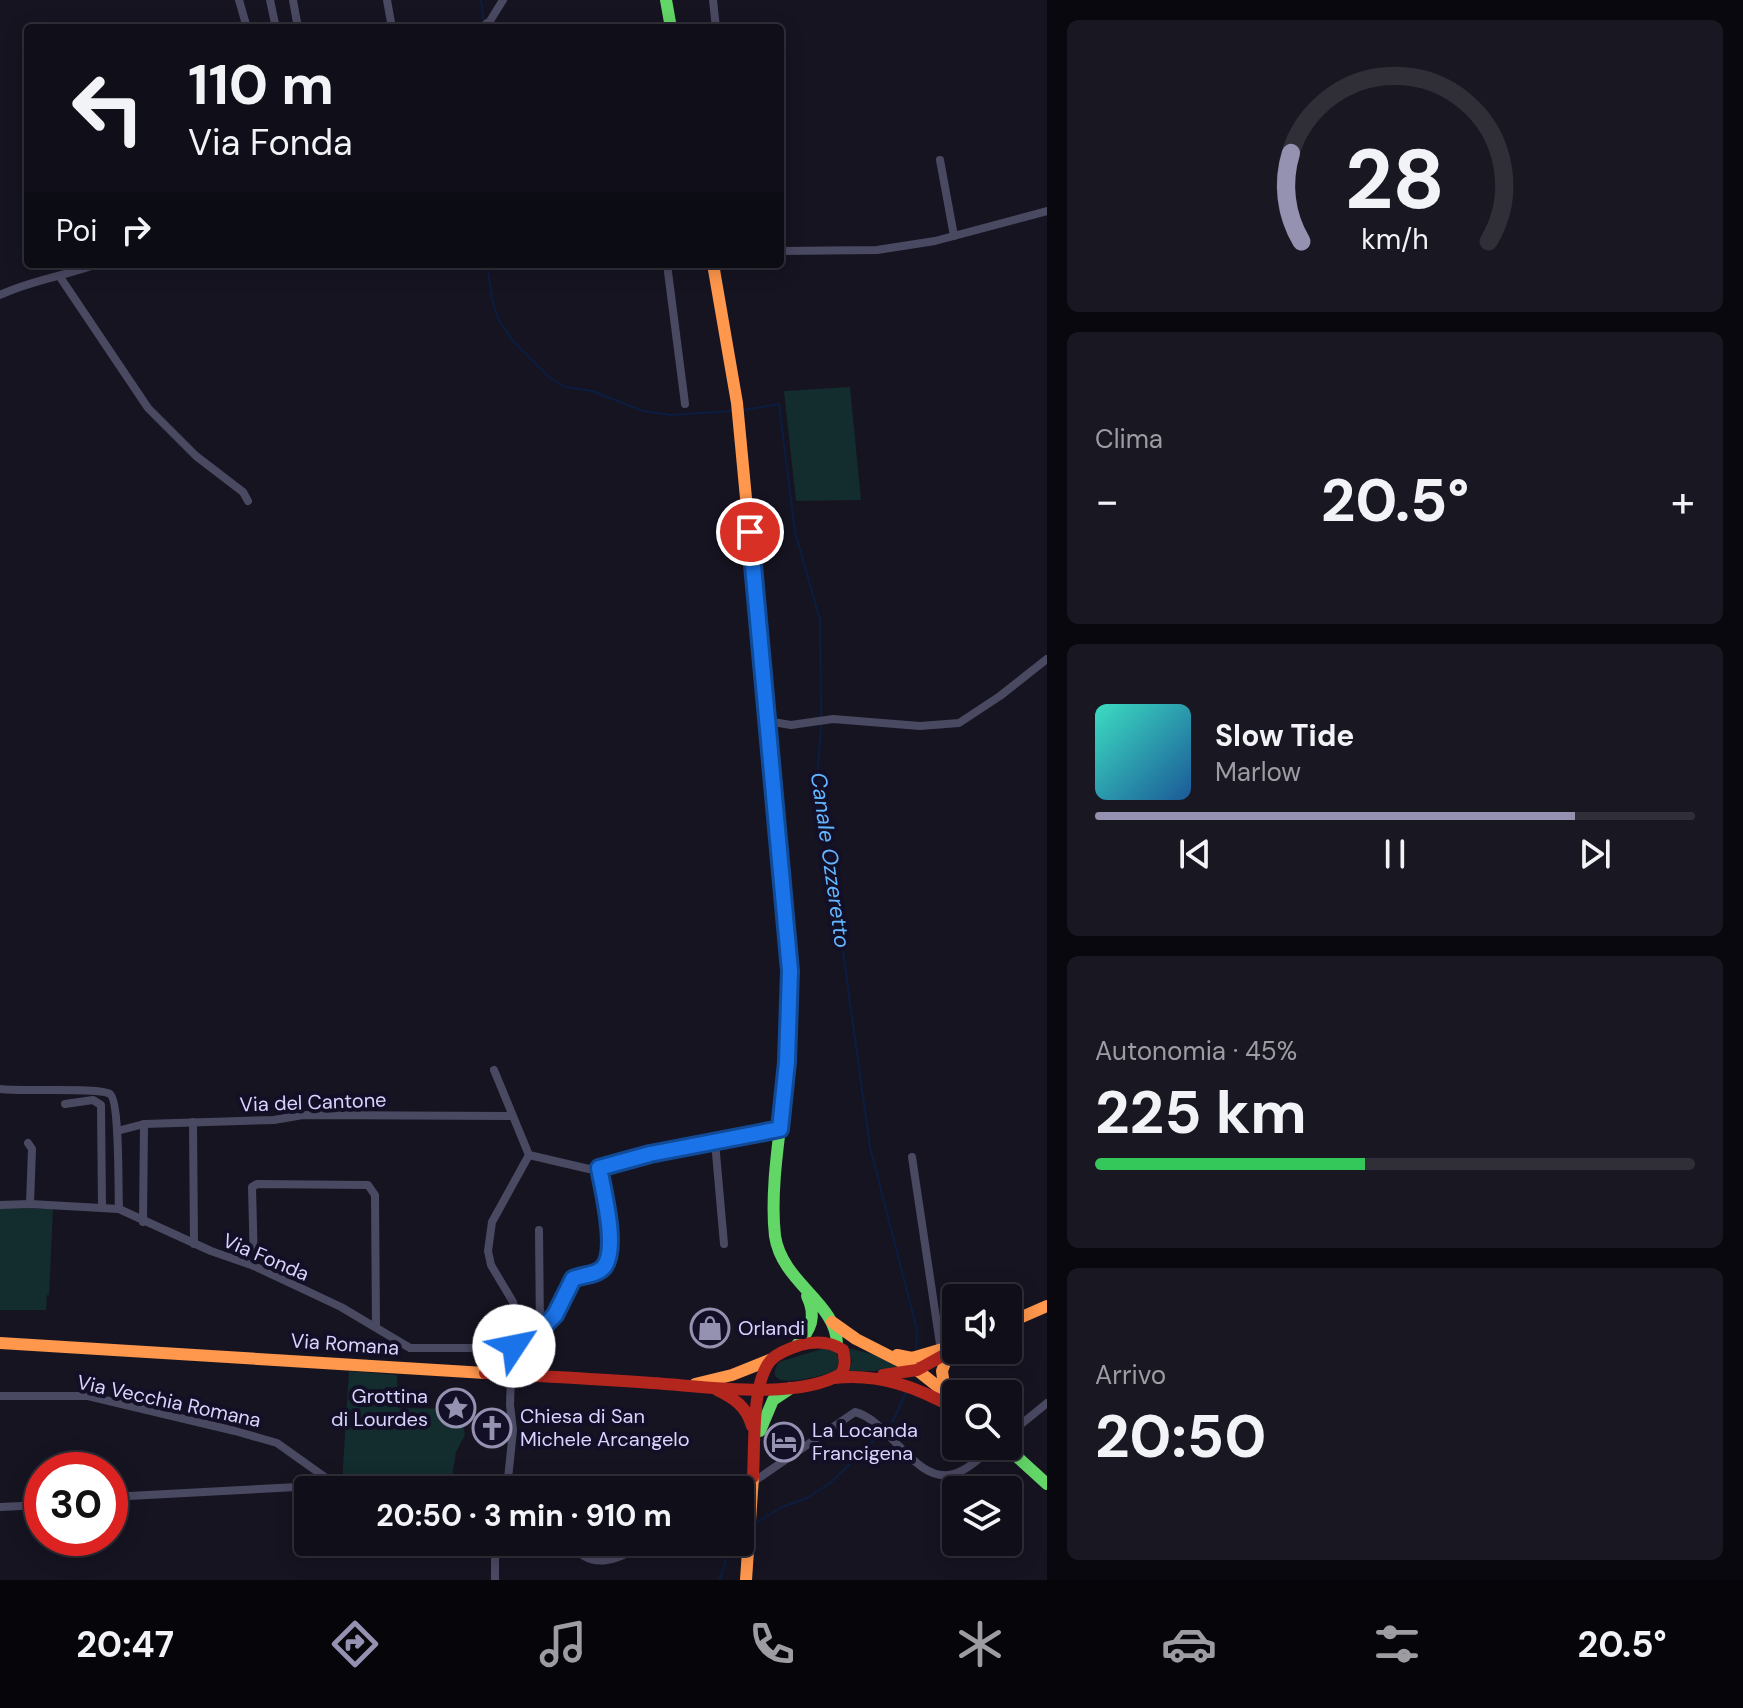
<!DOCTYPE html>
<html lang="it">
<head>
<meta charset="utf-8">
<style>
	body { margin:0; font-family:"DM Sans",sans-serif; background:#191822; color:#f1f3f6; height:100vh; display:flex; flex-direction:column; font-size:30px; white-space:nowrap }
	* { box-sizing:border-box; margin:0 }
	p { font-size:26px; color:#9c9ca2 }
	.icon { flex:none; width:44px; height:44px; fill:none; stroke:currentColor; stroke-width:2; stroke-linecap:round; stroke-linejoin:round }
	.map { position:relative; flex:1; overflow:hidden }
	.panel { display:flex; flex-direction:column; gap:20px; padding:20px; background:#09080e; width:696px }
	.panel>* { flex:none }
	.guide { position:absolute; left:24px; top:24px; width:760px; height:244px; border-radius:8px; box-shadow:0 4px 20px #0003,0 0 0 2px #302f38; background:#100f19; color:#f1f3f6; overflow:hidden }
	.fabs { position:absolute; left:942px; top:1284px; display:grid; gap:16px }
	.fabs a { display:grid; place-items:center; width:80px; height:80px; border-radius:8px; background:#100f19; box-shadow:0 4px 20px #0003,0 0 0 2px #302f38; font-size:40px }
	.speed { position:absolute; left:24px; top:1452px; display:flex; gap:16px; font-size:40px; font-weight:700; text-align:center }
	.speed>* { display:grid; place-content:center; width:104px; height:104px; border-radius:50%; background:#100f19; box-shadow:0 4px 20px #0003,0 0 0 2px #302f38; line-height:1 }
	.speed .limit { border:12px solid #d22; background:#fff; color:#111 }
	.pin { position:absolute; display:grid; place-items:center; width:68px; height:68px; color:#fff; margin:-34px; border:4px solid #fff; border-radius:50%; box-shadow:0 2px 8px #0007 }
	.me { position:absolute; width:88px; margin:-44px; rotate:56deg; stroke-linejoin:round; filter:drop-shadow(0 0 6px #0008) }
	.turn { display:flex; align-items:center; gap:28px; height:168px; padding:0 32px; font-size:36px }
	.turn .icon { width:104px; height:104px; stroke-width:2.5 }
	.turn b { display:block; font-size:56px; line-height:68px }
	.then { display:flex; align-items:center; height:76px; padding:0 32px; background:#0003; gap:16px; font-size:30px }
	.big { font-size:60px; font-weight:700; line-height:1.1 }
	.panel .card { flex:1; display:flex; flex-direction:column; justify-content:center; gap:12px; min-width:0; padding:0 28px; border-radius:12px; background:#191822 }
	.panel .dial { align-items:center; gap:0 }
	.dial svg { height:208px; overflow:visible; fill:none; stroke:#302f38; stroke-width:7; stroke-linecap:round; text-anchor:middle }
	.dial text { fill:#f1f3f6; stroke:none }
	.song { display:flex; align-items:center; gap:24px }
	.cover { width:96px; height:96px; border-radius:12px; background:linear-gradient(135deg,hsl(170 70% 55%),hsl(210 70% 35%)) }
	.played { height:8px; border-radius:4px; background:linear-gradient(90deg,#9591b1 80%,#302f38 80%) }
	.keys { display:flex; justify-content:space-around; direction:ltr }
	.heat { display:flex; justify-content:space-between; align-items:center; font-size:44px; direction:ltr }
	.charge { height:12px; border-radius:6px; background:linear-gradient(90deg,#34c759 45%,#302f38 0) }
	.trip { position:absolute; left:294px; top:1476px; width:460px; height:80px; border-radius:8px; background:#100f19; box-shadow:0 4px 20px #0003,0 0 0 2px #302f38; font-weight:700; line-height:80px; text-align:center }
	.tab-bar { display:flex; height:128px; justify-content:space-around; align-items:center; background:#06060a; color:#9c9ca2 }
	.tab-bar .icon { width:56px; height:56px }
	.tab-bar .active { color:#9591b1 }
	.tab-bar b { font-size:36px; color:#f1f3f6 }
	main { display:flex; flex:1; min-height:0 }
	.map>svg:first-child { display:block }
	.green { fill:#132c2d }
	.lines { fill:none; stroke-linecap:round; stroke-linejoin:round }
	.stream { stroke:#0b1e41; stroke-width:2 }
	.street { stroke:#4a4962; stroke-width:8 }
	.fast { stroke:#63d668; stroke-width:12 }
	.slow { stroke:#ff974d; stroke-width:12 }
	.jam { stroke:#b3261e; stroke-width:12 }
	.route-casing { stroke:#114b97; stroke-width:20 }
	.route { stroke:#1a73e8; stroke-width:14 }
	.labels { text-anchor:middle; stroke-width:8; stroke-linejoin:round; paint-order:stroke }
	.street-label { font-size:20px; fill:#d9d4ff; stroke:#130f26 }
	.poi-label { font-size:20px; fill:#d9d4ff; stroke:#130f26; text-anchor:start }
	.water-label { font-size:22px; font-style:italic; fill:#62b6ff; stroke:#130f26 }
</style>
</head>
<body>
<main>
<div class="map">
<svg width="1047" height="1580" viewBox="0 0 1047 1580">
	<rect width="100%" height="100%" fill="#161421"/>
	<g class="green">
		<path d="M 850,387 L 861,500 L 796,501 L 784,391 Z"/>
		<path d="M 0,1208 L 53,1209 L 49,1295 L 47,1295 L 46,1310 L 0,1310 Z"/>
		<path d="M 825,1348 L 834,1350 L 839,1359 L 837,1369 L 832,1372 C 821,1376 758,1394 779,1362 Z"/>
		<path d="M 848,1348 L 884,1357 L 903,1367 L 894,1371 L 849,1371 L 852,1361 Z"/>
		<path d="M 349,1371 L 397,1375 L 398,1408 L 462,1409 L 461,1415 L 465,1435 L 456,1452 L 451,1483 L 342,1482 Z"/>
	</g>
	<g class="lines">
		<g class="stream">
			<path d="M 481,0 L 484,23"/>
			<path d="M 487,264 L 492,299 L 498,319 L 513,341 L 549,377 L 565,387 L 592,391 L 643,411 L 671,415 L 732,411"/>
			<path d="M 744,410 L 779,404 L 795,532 L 820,620 L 821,718"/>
			<path d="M 821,724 L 818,771 L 870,1147 L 917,1330 L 916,1349"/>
			<path d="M 885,1429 L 893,1421 L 906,1392"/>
			<path d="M 754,1524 L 782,1507 L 807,1498 L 829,1484 L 881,1434"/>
			<path d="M 719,1580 C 726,1567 725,1555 730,1542"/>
		</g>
		<g class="street">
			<path d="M 239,0 L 247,28"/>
			<path d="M 270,0 L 276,28"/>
			<path d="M 293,0 L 298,28"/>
			<path d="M 387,0 L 392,28"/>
			<path d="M 713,0 L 716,28"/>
			<path d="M 481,28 L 490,21 L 503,0"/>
			<path d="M 940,160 L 954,236"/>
			<path d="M 780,251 L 877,250 L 935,241 L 1047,211"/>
			<path d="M 667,264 L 685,404"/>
			<path d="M 617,266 L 630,264"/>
			<path d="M 60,277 L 148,408 L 196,456 L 243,492 L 248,501"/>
			<path d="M 0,295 C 31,280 65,276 97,264"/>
			<path d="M 767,721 L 791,725 L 833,719 L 920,726 L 959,723 L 1000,696 L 1047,659"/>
			<path d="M 494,1070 L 529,1155 L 589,1169 L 650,1154 L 780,1129"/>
			<path d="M 0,1089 C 20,1092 101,1087 110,1094 C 120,1101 118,1192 119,1209"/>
			<path d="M 65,1104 L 93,1100 L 101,1105 L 102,1207"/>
			<path d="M 193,1122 L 194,1244"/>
			<path d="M 117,1131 L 144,1124 L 274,1120 L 303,1115 L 511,1116"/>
			<path d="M 715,1142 L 724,1244"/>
			<path d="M 28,1143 L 32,1149 L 30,1204"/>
			<path d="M 912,1157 L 941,1351"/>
			<path d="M 0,1205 L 30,1204 L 119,1209 L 211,1251 L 254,1266 L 341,1307 L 410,1348 L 503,1348 C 522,1345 545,1331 556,1314 C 563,1303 564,1289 573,1279 C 582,1275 596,1276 603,1268 C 619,1251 603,1190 599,1168"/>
			<path d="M 143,1222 L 144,1124"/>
			<path d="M 539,1230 L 540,1330"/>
			<path d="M 254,1266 L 252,1187 L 257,1184 L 368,1185 L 375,1195 L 376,1327"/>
			<path d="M 0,1396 L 88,1396 L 235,1431 L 277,1443 L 336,1485"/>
			<path d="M 1008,1435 L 1047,1403"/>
			<path d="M 507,1489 L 513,1430 L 510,1405 L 511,1375 L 518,1318 L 513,1302 L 491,1265 L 488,1251 L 492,1222 L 529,1155"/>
			<path d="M 740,1491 L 855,1412 C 889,1420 916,1485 953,1474 C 968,1470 982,1456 994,1446"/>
			<path d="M 110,1497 L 336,1485 L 464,1486 L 509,1490"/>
			<path d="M 0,1507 L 42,1505"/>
			<path d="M 569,1542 C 594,1575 620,1557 649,1542"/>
			<path d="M 495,1580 L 495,1542"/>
		</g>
		<g class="fast">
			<path d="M 666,0 L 671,28"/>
			<path d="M 784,900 C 789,955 791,1009 787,1065 C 783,1118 769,1184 775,1236 C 782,1283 837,1303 837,1344"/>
			<path d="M 796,1346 C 811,1330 817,1317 807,1296"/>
			<path d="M 760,1431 L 773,1400 L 791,1388"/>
			<path d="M 1005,1446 L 1047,1484"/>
		</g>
		<g class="slow">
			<path d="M 713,264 L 737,403 L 784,900"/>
			<path d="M 832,1322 L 856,1339 L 917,1370 L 956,1401"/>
			<path d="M 1008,1323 L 1047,1306"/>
			<path d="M 0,1343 L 485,1373"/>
			<path d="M 897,1355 L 912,1358 L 956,1345"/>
			<path d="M 695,1384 L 732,1375 L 772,1359"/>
			<path d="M 945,1392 L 942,1371 L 949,1352"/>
			<path d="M 746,1580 L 753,1477"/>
		</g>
		<g class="jam">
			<path d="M 485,1373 C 541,1376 596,1379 652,1383 C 703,1386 795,1401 841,1374 C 846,1366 845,1359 843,1350 C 830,1341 815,1341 800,1345 C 791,1348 779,1352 772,1359 C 751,1380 755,1447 753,1477"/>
			<path d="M 883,1375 L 917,1370 L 944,1355"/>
			<path d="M 834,1378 C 879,1373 917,1387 956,1409"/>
			<path d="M 717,1390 C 735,1399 746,1406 752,1426"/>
		</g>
	</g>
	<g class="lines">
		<g class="route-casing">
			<path id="route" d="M 514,1346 L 537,1333 L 555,1315 L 573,1279 C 582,1275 596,1275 603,1268 C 619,1251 603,1190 599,1168 L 650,1154 L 780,1129 L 787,1062 L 790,971 L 750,532"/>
		</g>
		<use href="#route" class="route"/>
	</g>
	<defs>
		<g id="shop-ring" transform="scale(2)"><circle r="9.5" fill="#130f26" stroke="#9591b1" stroke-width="1.5"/><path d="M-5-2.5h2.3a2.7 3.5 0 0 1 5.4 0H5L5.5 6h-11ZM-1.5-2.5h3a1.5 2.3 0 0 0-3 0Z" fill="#9591b1"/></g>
		<g id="sight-ring" transform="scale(2)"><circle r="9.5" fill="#130f26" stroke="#9591b1" stroke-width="1.5"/><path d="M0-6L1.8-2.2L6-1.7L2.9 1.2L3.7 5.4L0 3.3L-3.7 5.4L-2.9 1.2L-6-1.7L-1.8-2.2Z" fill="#9591b1"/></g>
		<g id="church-ring" transform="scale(2)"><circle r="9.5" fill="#130f26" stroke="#9591b1" stroke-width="1.5"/><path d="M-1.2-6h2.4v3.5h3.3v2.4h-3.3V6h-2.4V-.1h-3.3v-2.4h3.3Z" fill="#9591b1"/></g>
		<g id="hotel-ring" transform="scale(2)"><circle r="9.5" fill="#130f26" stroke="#9591b1" stroke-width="1.5"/><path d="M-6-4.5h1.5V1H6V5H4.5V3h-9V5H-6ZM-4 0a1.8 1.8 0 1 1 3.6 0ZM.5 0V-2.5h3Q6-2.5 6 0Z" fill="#9591b1"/></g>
	</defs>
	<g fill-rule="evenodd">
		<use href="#shop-ring" x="710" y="1328"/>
		<use href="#sight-ring" x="456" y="1408"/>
		<use href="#church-ring" x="492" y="1428"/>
		<use href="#hotel-ring" x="784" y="1442"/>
	</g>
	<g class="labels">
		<g class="street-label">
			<text transform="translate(313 1102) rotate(-2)" y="7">Via del Cantone</text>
			<text transform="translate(266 1257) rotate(23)" y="7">Via Fonda</text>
			<text transform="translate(345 1344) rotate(4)" y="7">Via Romana</text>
			<text transform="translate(169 1401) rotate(12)" y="7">Via Vecchia Romana</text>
		</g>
		<g class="poi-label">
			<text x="738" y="1335">Orlandi</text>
			<text x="428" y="1403" text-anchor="end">Grottina<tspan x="428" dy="23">di Lourdes</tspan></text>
			<text x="520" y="1423">Chiesa di San<tspan x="520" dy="23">Michele Arcangelo</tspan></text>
			<text x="812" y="1437">La Locanda<tspan x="812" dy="23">Francigena</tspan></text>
		</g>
		<g class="water-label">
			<text transform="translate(831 860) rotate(82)" y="8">Canale Ozzeretto</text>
		</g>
	</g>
</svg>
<div class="fabs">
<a><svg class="icon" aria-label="sound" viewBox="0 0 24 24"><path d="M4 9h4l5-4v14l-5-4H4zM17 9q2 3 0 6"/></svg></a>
<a><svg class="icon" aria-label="search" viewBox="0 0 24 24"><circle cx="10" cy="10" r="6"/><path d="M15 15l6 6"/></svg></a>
<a><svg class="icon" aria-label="layers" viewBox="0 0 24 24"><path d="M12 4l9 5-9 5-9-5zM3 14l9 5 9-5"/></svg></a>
</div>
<div class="speed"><div class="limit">30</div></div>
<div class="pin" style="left:750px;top:532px;background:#d93025"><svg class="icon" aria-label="arrive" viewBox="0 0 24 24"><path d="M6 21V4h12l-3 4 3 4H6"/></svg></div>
<svg class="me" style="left:514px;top:1346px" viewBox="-20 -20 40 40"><circle r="19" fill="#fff"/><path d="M0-13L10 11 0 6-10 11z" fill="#1a73e8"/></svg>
<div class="trip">20:50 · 3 min · 910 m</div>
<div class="guide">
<div class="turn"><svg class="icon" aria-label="left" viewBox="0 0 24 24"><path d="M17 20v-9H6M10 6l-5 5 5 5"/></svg><div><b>110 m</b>Via Fonda</div></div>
<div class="then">Poi<svg class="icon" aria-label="right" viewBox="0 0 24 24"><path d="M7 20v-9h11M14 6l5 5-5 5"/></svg></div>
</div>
</div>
<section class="panel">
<div class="card dial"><svg viewBox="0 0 100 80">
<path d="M14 69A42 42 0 1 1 86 69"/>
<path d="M14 69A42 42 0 0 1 10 35" stroke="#9591b1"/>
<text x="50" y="56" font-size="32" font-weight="700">28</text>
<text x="50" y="72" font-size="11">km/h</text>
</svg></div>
<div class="card"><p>Clima</p>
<div class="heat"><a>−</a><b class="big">20.5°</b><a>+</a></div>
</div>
<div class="card">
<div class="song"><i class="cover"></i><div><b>Slow Tide</b><p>Marlow</p></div></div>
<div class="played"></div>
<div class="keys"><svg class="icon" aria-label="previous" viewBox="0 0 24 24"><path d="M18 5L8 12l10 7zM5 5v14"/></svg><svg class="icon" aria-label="pause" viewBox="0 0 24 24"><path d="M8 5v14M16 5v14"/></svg><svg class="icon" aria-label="next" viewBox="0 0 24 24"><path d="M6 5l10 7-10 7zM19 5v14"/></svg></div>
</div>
<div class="card"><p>Autonomia · 45%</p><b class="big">225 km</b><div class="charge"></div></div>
<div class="card"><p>Arrivo</p><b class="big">20:50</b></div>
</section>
</main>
<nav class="tab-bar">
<b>20:47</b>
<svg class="icon active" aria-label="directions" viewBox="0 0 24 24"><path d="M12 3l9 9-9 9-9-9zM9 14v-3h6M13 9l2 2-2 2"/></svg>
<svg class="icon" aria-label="music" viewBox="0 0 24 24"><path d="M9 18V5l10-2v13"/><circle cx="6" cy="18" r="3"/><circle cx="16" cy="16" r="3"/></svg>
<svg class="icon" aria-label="phone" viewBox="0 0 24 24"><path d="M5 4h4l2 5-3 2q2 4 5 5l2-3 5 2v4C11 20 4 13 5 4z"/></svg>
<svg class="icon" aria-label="climate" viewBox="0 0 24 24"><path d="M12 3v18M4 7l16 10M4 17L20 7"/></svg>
<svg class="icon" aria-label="car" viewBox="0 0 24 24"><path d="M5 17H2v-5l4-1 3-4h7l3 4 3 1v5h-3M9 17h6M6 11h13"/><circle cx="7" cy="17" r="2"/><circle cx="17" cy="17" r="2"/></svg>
<svg class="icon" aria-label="filters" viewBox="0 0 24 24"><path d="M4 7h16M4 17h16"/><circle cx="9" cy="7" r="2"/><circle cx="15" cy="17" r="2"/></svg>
<b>20.5°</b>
</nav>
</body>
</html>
